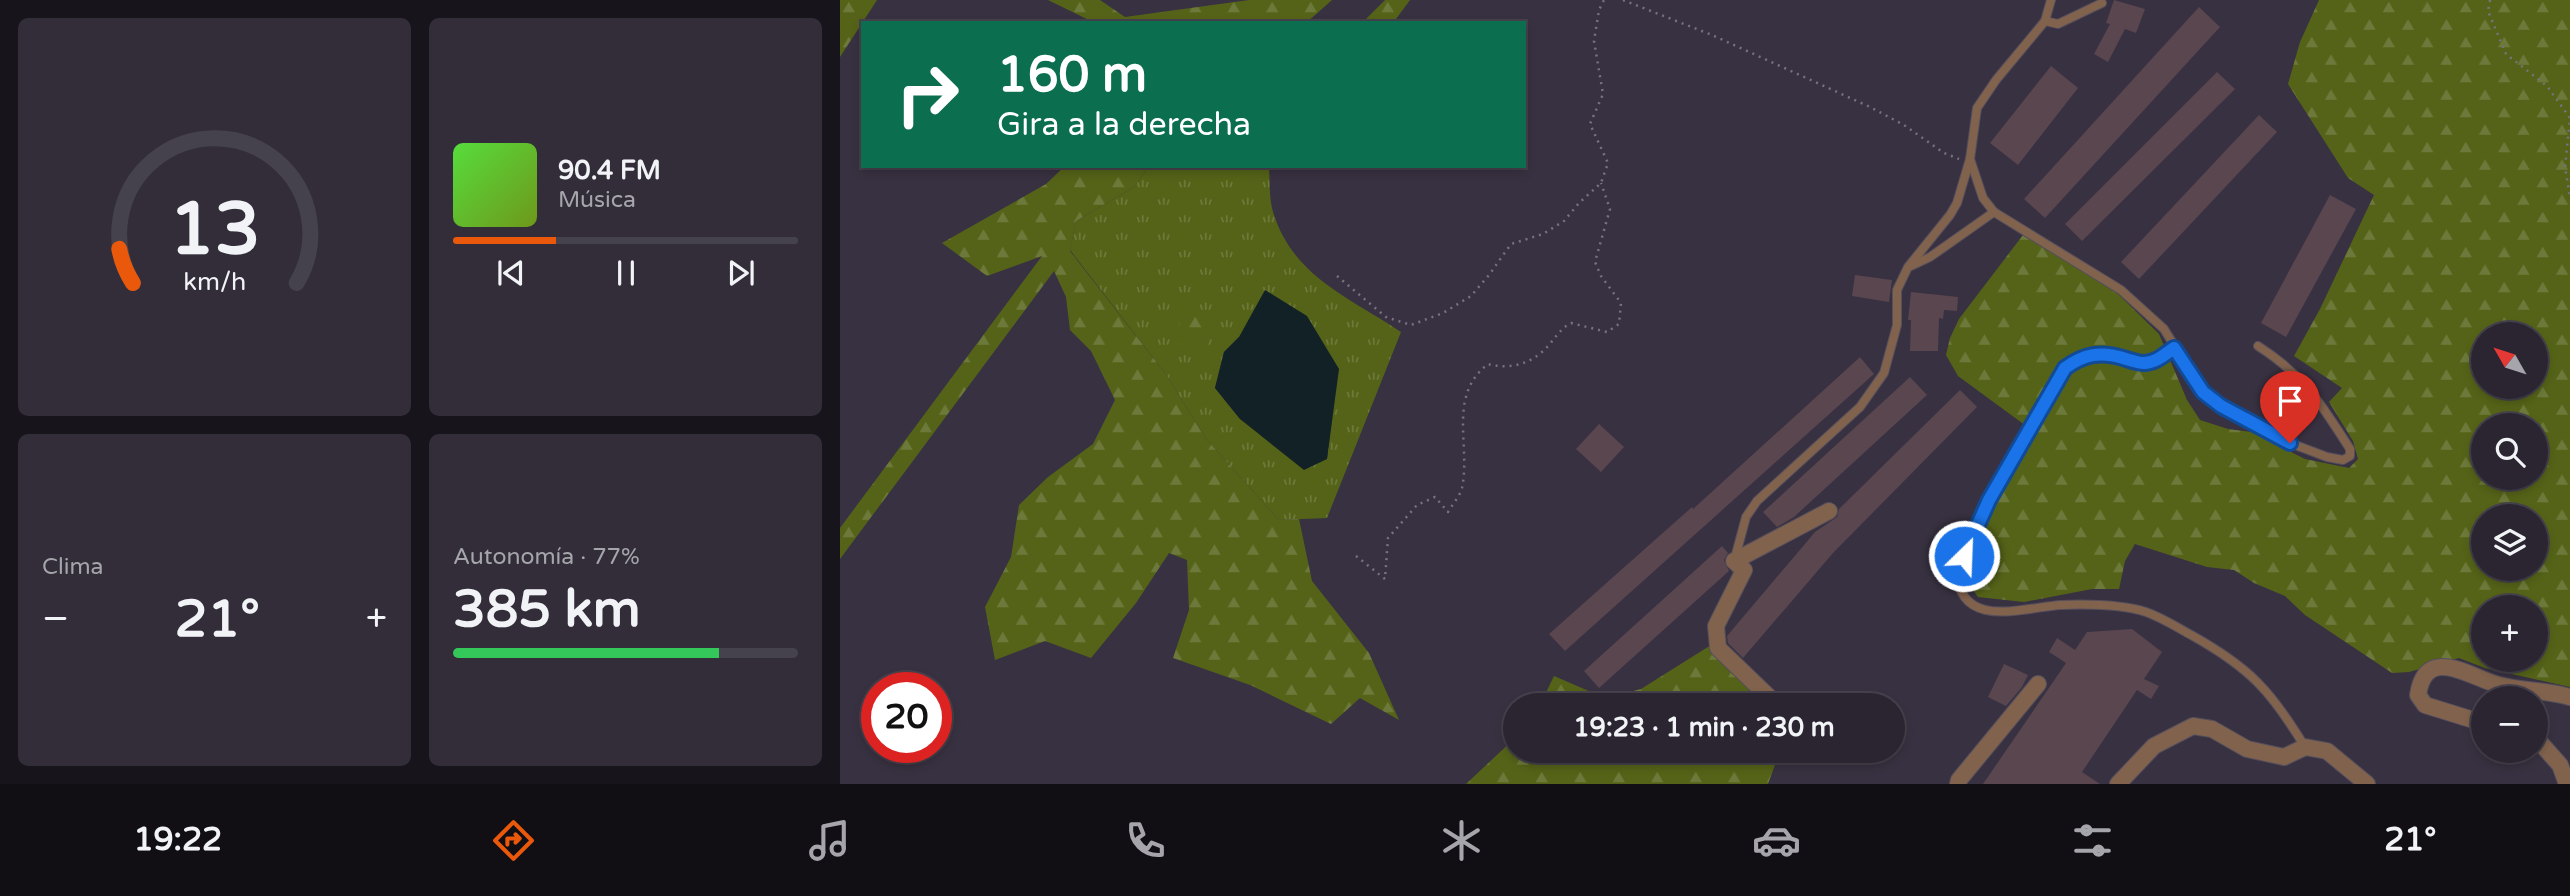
<!DOCTYPE html>
<html lang="es">
<head>
<meta charset="utf-8">
<style>
	body { margin:0; font-family:"Varela Round",sans-serif; background:#322d39; color:#f1f3f6; height:100vh; display:flex; flex-direction:column; font-size:26px; white-space:nowrap }
	* { box-sizing:border-box; margin:0 }
	p { font-size:23px; color:#a5a5ab }
	.icon { flex:none; width:38px; height:38px; fill:none; stroke:currentColor; stroke-width:2; stroke-linecap:round; stroke-linejoin:round }
	.map { position:relative; flex:1; overflow:hidden }
	.side { display:flex; flex-direction:column; gap:18px; padding:18px; background:#17141b; width:840px }
	.side>* { flex:none }
	.guide { position:absolute; left:21px; top:21px; width:665px; height:147px; border-radius:0px; box-shadow:0 4px 10px #0003,0 0 0 2px #46424d; background:#0b6e4f; color:#fff; overflow:hidden }
	.needle { width:46px; rotate:309deg }
	.fabs { position:absolute; left:1631px; top:322px; display:grid; gap:14px }
	.fabs a { display:grid; place-items:center; width:77px; height:77px; border-radius:50%; background:#2a2531; box-shadow:0 4px 10px #0003,0 0 0 2px #46424d; font-size:35px }
	.speed { position:absolute; left:21px; top:672px; display:flex; gap:14px; font-size:35px; font-weight:700; text-align:center }
	.speed>* { display:grid; place-content:center; width:91px; height:91px; border-radius:50%; background:#2a2531; box-shadow:0 4px 10px #0003,0 0 0 2px #46424d; line-height:1 }
	.speed .limit { border:10px solid #d22; background:#fff; color:#111 }
	.pin { position:absolute; display:grid; place-items:center; width:60px; height:60px; color:#fff; margin:-72px -30px; border-radius:50% 50% 50% 0; rotate:-45deg; box-shadow:0 0 7px #0007 }
	.pin .icon { rotate:45deg }
	.me { position:absolute; width:77px; margin:-38px; rotate:24deg; stroke-linejoin:round; filter:drop-shadow(0 0 5px #0008) }
	.turn { display:flex; align-items:center; gap:24px; height:147px; padding:0 21px; font-size:32px }
	.turn .icon { width:91px; height:91px; stroke-width:2.5 }
	.turn b { display:block; font-size:49px; line-height:60px }
	.big { font-size:52px; font-weight:700; line-height:1.1 }
	.side .widget { flex:1; display:flex; flex-direction:column; justify-content:center; gap:10px; min-width:0; padding:0 24px; border-radius:10px; background:#322d39 }
	.side .dial { align-items:center; gap:0 }
	.dial svg { height:182px; overflow:visible; fill:none; stroke:#46424d; stroke-width:7; stroke-linecap:round; text-anchor:middle }
	.dial text { fill:#f1f3f6; stroke:none }
	.song { display:flex; align-items:center; gap:21px }
	.cover { width:84px; height:84px; border-radius:10px; background:linear-gradient(135deg,hsl(110 70% 55%),hsl(80 70% 35%)) }
	.played { height:7px; border-radius:4px; background:linear-gradient(90deg,#ea580c 30%,#46424d 30%) }
	.keys { display:flex; justify-content:space-around; direction:ltr }
	.heat { display:flex; justify-content:space-between; align-items:center; font-size:38px; direction:ltr }
	.charge { height:10px; border-radius:5px; background:linear-gradient(90deg,#34c759 77%,#46424d 0) }
	.side .tiles { flex:1; display:grid; gap:18px; grid-template-columns:repeat(2,1fr) }
	.trip { position:absolute; left:663px; top:693px; width:402px; height:70px; border-radius:35px; background:#2a2531; box-shadow:0 4px 10px #0003,0 0 0 2px #46424d; font-weight:700; line-height:70px; text-align:center }
	.tab-bar { display:flex; height:112px; justify-content:space-around; align-items:center; background:#110f14; color:#a5a5ab }
	.tab-bar .icon { width:49px; height:49px }
	.tab-bar .selected { color:#ea580c }
	.tab-bar b { font-size:32px; color:#f1f3f6 }
	main { display:flex; flex:1; min-height:0 }
	.map>svg:first-child { display:block }
	.grass { fill:url(#grass-tufts); fill-rule:evenodd }
	.forest { fill:url(#forest-firs); fill-rule:evenodd }
	.water { fill:#122126 }
	.building { fill:#59464f }
	.lines { fill:none; stroke-linecap:round; stroke-linejoin:round }
	.service-casing { stroke:#544e5d; stroke-width:10 }
	.minor-casing { stroke:#544e5d; stroke-width:18 }
	.path { stroke:#787280; stroke-width:2.5; stroke-dasharray:2 5; stroke-linecap:butt }
	.service { stroke:#81624d; stroke-width:8 }
	.minor { stroke:#81624d; stroke-width:16 }
	.route-casing { stroke:#114b97; stroke-width:18 }
	.route { stroke:#1a73e8; stroke-width:12 }
</style>
</head>
<body>
<main>
<section class="side">
<div class="tiles">
<div class="widget dial"><svg viewBox="0 0 100 80">
<path d="M14 69A42 42 0 1 1 86 69"/>
<path d="M14 69A42 42 0 0 1 8 54" stroke="#ea580c"/>
<text x="50" y="56" font-size="32" font-weight="700">13</text>
<text x="50" y="72" font-size="11">km/h</text>
</svg></div>
<div class="widget">
<div class="song"><i class="cover"></i><div><b>90.4 FM</b><p>Música</p></div></div>
<div class="played"></div>
<div class="keys"><svg class="icon" aria-label="previous" viewBox="0 0 24 24"><path d="M18 5L8 12l10 7zM5 5v14"/></svg><svg class="icon" aria-label="pause" viewBox="0 0 24 24"><path d="M8 5v14M16 5v14"/></svg><svg class="icon" aria-label="next" viewBox="0 0 24 24"><path d="M6 5l10 7-10 7zM19 5v14"/></svg></div>
</div>
<div class="widget"><p>Clima</p>
<div class="heat"><a>−</a><b class="big">21°</b><a>+</a></div>
</div>
<div class="widget"><p>Autonomía · 77%</p><b class="big">385 km</b><div class="charge"></div></div>
</div>
</section>
<div class="map">
<svg width="1730" height="784" viewBox="0 0 1730 784">
	<defs>
		<pattern id="grass-tufts" width="24" height="20" patternUnits="userSpaceOnUse" patternTransform="scale(1.75)"><rect width="24" height="20" fill="#556318"/><path d="M3 7l-1-3M5 7V3M7 7l1-3M15 17l-1-3M17 17v-4M19 17l1-3" fill="none" stroke="#6d793a"/></pattern>
		<pattern id="forest-firs" width="22" height="20" patternUnits="userSpaceOnUse" patternTransform="scale(1.75)"><rect width="22" height="20" fill="#556318"/><path d="M5 1l3.5 6h-7zM16 11l3.5 6h-7z" fill="#6d793a"/></pattern>
	</defs>
	<rect width="100%" height="100%" fill="#383141"/>
	<path class="grass" d="M 309,166 L 427,166 L 429,168 C 430,182 429,198 433,212 C 453,277 509,297 561,332 L 487,518 L 439,520 L 367,440 L 325,373 L 230,250 L 236,221 L 294,187 ZM 399,337 L 491,424 L 487,459 L 400,419 L 375,388 L 384,352 Z"/>
	<g class="forest">
		<path d="M 0,0 L 37,0 L 0,57 Z"/>
		<path d="M 208,0 L 260,0 L 285,17 L 409,0 L 492,0 L 466,23 L 255,23 Z"/>
		<path d="M 545,0 L 570,0 L 553,23 L 522,23 Z"/>
		<path d="M 1479,0 L 1730,0 L 1730,687 L 1645,668 L 1619,658 L 1569,672 L 1552,673 L 1465,615 L 1445,596 L 1414,583 L 1394,570 L 1367,567 L 1295,544 L 1285,561 L 1279,589 L 1252,589 L 1184,602 L 1138,597 L 1126,580 C 1130,533 1174,476 1197,434 L 1118,376 L 1106,355 L 1110,338 L 1119,319 L 1186,231 L 1278,294 L 1319,334 L 1347,400 L 1360,420 L 1388,429 L 1411,432 L 1465,459 L 1509,468 L 1518,459 L 1513,441 L 1489,402 L 1502,388 L 1454,356 L 1480,309 L 1534,195 L 1508,178 L 1448,84 L 1460,42 ZM 1643,334 L 1696,334 L 1696,387 L 1643,387 ZM 1643,425 L 1696,425 L 1696,478 L 1643,478 ZM 1643,516 L 1696,516 L 1696,569 L 1643,569 ZM 1643,607 L 1696,607 L 1696,660 L 1643,660 Z"/>
		<path d="M 225,166 L 309,166 L 294,187 L 236,221 L 230,251 L 325,373 L 367,440 L 439,520 L 459,519 L 472,581 L 529,653 L 559,720 L 520,698 L 491,724 L 410,685 L 333,658 L 349,610 L 347,560 L 329,553 L 296,603 L 251,658 L 205,641 L 155,660 L 145,607 L 171,557 L 179,505 L 208,477 L 253,444 L 275,400 L 251,351 L 230,330 L 226,297 L 214,271 L 0,559 L 0,528 L 202,256 L 147,276 L 102,243 L 206,184 Z"/>
		<path d="M 364,309 L 374,327 L 367,347 L 342,349 L 339,319 Z"/>
		<path d="M 871,645 L 922,705 L 700,705 L 714,676 L 765,698 L 801,689 Z"/>
		<path d="M 675,738 L 676,751 L 940,751 L 928,784 L 626,784 Z"/>
	</g>
	<path class="water" d="M 425,290 L 467,316 L 499,369 L 487,459 L 464,470 L 400,419 L 375,388 L 384,352 L 399,337 Z"/>
	<g class="building">
		<path d="M 1274,0 L 1305,9 L 1296,33 L 1285,29 L 1268,62 L 1254,54 L 1270,24 L 1266,23 Z"/>
		<path d="M 1359,7 L 1380,27 L 1205,218 L 1184,199 Z"/>
		<path d="M 1211,66 L 1238,88 L 1178,165 L 1150,143 Z"/>
		<path d="M 1377,72 L 1395,89 L 1242,241 L 1225,224 Z"/>
		<path d="M 1419,115 L 1437,132 L 1299,279 L 1281,262 Z"/>
		<path d="M 1490,195 L 1516,209 L 1446,337 L 1421,323 Z"/>
		<path d="M 1015,275 L 1052,280 L 1049,302 L 1012,296 Z"/>
		<path d="M 1071,292 L 1118,297 L 1117,311 L 1104,310 L 1103,319 L 1099,318 L 1098,351 L 1070,351 L 1071,320 L 1068,320 Z"/>
		<path d="M 1020,357 L 1034,374 L 725,651 L 709,634 L 852,507 L 853,509 Z"/>
		<path d="M 1070,377 L 1087,395 L 954,517 L 937,527 L 923,512 Z"/>
		<path d="M 1120,390 L 1137,407 L 993,553 L 903,658 L 888,643 L 887,636 L 975,532 L 997,517 L 999,509 Z"/>
		<path d="M 759,424 L 784,447 L 761,472 L 736,449 Z"/>
		<path d="M 882,546 L 888,553 L 884,560 L 889,571 L 759,688 L 744,671 Z"/>
		<path d="M 1292,629 L 1322,652 L 1304,679 L 1319,686 L 1311,699 L 1297,690 L 1242,772 L 1260,784 L 1143,784 L 1226,663 L 1209,652 L 1217,638 L 1235,650 L 1247,632 Z"/>
		<path d="M 1164,664 L 1188,675 L 1182,687 L 1166,706 L 1148,697 Z"/>
	</g>
	<g class="lines">
		<g class="service-casing">
			<g id="service">
				<path d="M 1205,21 L 1218,24 L 1262,3"/>
				<path d="M 1130,159 L 1143,198 L 1154,212 L 1281,290 L 1324,329 L 1363,392 L 1381,406 L 1450,443 L 1487,457 L 1503,460 L 1510,456 L 1510,449 C 1481,404 1465,376 1418,346"/>
				<path d="M 1071,266 L 1090,257 L 1154,212"/>
				<path d="M 1334,348 C 1325,354 1316,363 1304,363 C 1297,363 1290,360 1283,358 C 1261,351 1244,354 1225,368 L 1149,500 L 1117,572 C 1120,631 1185,607 1221,605 C 1248,604 1280,604 1306,612 C 1323,618 1338,628 1353,636 C 1410,668 1431,691 1465,747"/>
				<path d="M 895,558 L 906,517 L 917,501 L 1020,407 L 1044,373 L 1057,325 L 1057,290 L 1068,267 L 1110,215 L 1117,203 L 1130,159 L 1137,108 L 1156,80 L 1205,21 L 1211,0"/>
			</g>
		</g>
		<g class="minor-casing">
			<g id="minor">
				<path d="M 933,701 L 878,648 L 876,626 L 904,570 L 894,561 L 989,511"/>
				<path d="M 1643,723 L 1585,705 L 1578,695 C 1586,643 1631,678 1659,685 C 1682,691 1706,690 1730,697"/>
				<path d="M 1696,738 L 1720,765 L 1727,784"/>
				<path d="M 1118,784 L 1119,780 L 1198,684"/>
				<path d="M 1278,784 L 1314,746 L 1353,726 L 1372,729 L 1407,749 L 1444,757 L 1465,747 L 1487,751 L 1527,784"/>
			</g>
		</g>
		<g class="path">
			<path d="M 783,0 L 872,35 L 1030,107 L 1064,125 L 1104,153 L 1119,159"/>
			<path d="M 1650,0 L 1648,11 L 1666,54 L 1707,86 L 1730,118 L 1725,167 L 1730,197"/>
			<path d="M 497,276 L 546,317 L 571,325 L 603,313 L 631,296 L 649,275 L 671,244 L 703,234 L 724,221 L 739,203 L 761,183 L 768,163 L 750,124 L 763,94 L 754,41 L 759,10 L 764,0"/>
			<path d="M 516,556 L 545,579 L 548,538 L 577,505 L 595,497 L 608,512 C 612,505 620,496 622,488 C 631,445 607,396 648,364 C 670,370 692,364 708,346 C 716,337 720,329 731,323 L 767,332 L 779,324 L 781,303 L 761,276 L 755,262 L 770,209 L 761,183"/>
		</g>
		<use href="#service" class="service"/>
		<use href="#minor" class="minor"/>
	</g>
	<g class="lines">
		<g class="route-casing">
			<path id="route" d="M 1124,556 L 1149,500 L 1225,368 C 1244,354 1261,351 1283,358 C 1290,360 1297,363 1304,363 C 1316,363 1325,354 1334,348 L 1363,392 L 1381,406 L 1450,443"/>
		</g>
		<use href="#route" class="route"/>
	</g>
</svg>
<div class="fabs">
<a><svg class="needle" viewBox="-14 -14 28 28"><path d="M0-13l5 13h-10z" fill="#e53935"/><path d="M0 13l5-13h-10z" fill="#a5a5ab"/></svg></a>
<a><svg class="icon" aria-label="search" viewBox="0 0 24 24"><circle cx="10" cy="10" r="6"/><path d="M15 15l6 6"/></svg></a>
<a><svg class="icon" aria-label="layers" viewBox="0 0 24 24"><path d="M12 4l9 5-9 5-9-5zM3 14l9 5 9-5"/></svg></a>
<a>+</a>
<a>−</a>
</div>
<div class="speed"><div class="limit">20</div></div>
<div class="pin" style="left:1450px;top:443px;background:#d93025"><svg class="icon" aria-label="arrive" viewBox="0 0 24 24"><path d="M6 21V4h12l-3 4 3 4H6"/></svg></div>
<svg class="me" style="left:1124px;top:556px" viewBox="-20 -20 40 40"><circle r="17" fill="#1a73e8" stroke="#fff" stroke-width="3"/><path d="M0-11L8 9 0 5-8 9z" fill="#fff"/></svg>
<div class="trip">19:23 · 1 min · 230 m</div>
<div class="guide">
<div class="turn"><svg class="icon" aria-label="right" viewBox="0 0 24 24"><path d="M7 20v-9h11M14 6l5 5-5 5"/></svg><div><b>160 m</b>Gira a la derecha</div></div>
</div>
</div>
</main>
<nav class="tab-bar">
<b>19:22</b>
<svg class="icon selected" aria-label="directions" viewBox="0 0 24 24"><path d="M12 3l9 9-9 9-9-9zM9 14v-3h6M13 9l2 2-2 2"/></svg>
<svg class="icon" aria-label="music" viewBox="0 0 24 24"><path d="M9 18V5l10-2v13"/><circle cx="6" cy="18" r="3"/><circle cx="16" cy="16" r="3"/></svg>
<svg class="icon" aria-label="phone" viewBox="0 0 24 24"><path d="M5 4h4l2 5-3 2q2 4 5 5l2-3 5 2v4C11 20 4 13 5 4z"/></svg>
<svg class="icon" aria-label="climate" viewBox="0 0 24 24"><path d="M12 3v18M4 7l16 10M4 17L20 7"/></svg>
<svg class="icon" aria-label="car" viewBox="0 0 24 24"><path d="M5 17H2v-5l4-1 3-4h7l3 4 3 1v5h-3M9 17h6M6 11h13"/><circle cx="7" cy="17" r="2"/><circle cx="17" cy="17" r="2"/></svg>
<svg class="icon" aria-label="filters" viewBox="0 0 24 24"><path d="M4 7h16M4 17h16"/><circle cx="9" cy="7" r="2"/><circle cx="15" cy="17" r="2"/></svg>
<b>21°</b>
</nav>
</body>
</html>
